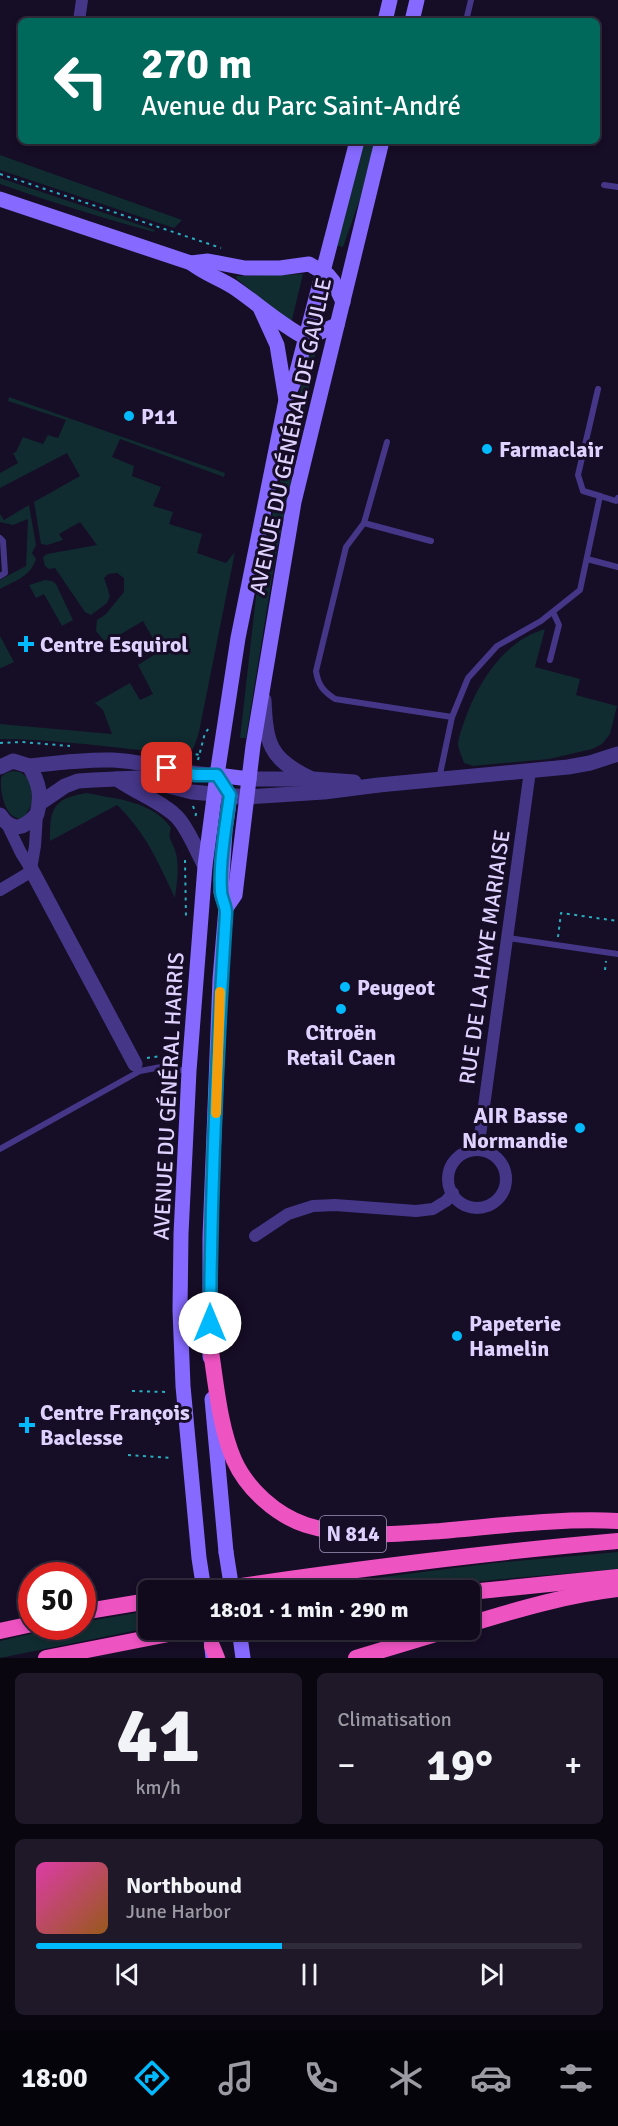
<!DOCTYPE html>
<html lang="fr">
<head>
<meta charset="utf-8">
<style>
	body { margin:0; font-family:Signika,sans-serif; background:#1e1829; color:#f1f3f6; height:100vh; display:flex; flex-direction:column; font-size:22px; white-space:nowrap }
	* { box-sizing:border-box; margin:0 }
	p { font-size:20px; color:#9c9aa3 }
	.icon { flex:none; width:33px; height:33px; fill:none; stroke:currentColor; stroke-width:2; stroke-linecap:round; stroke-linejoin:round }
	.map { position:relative; height:1658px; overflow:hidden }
	.drawer { display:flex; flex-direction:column; gap:15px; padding:15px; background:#09060f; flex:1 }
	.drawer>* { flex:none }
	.guide { position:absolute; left:18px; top:18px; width:582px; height:126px; border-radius:9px; box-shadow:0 3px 9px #0003,0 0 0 2px #302b3b; background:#00695c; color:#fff; overflow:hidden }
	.speed { position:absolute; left:18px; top:1562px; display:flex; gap:12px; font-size:30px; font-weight:700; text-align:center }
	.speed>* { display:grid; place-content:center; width:78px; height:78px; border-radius:50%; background:#100a1c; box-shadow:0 3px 9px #0003,0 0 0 2px #302b3b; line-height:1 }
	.speed .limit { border:9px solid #d22; background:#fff; color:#111 }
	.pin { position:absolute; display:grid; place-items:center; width:51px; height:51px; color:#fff; margin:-26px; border-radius:12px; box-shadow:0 3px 9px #0006 }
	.me { position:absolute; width:66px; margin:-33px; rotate:0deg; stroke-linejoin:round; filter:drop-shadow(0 0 4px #0008) }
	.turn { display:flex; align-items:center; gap:21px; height:126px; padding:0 24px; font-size:27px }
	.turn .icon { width:78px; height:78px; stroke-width:2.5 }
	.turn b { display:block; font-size:42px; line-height:51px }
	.big { font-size:45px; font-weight:800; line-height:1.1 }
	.drawer .widget { flex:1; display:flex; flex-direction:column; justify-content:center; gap:9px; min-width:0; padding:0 21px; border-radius:9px; background:#1e1829 }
	.drawer .dial { align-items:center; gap:0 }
	.dial b { font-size:78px; line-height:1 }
	.song { display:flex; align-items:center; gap:18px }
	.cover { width:72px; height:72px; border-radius:9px; background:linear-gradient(135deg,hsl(320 70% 55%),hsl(30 70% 35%)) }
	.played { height:6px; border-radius:3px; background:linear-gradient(90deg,#00bafd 45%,#302b3b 45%) }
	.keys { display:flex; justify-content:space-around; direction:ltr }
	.heat { display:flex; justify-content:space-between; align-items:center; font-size:33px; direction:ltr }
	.drawer .tiles { flex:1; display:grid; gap:15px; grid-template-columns:1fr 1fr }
	.widget:last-child { grid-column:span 2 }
	.trip { position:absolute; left:138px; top:1580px; width:342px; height:60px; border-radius:9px; background:#100a1c; box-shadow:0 3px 9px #0003,0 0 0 2px #302b3b; font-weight:800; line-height:60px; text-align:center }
	.dock { display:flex; height:96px; justify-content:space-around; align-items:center; background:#06040b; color:#9c9aa3 }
	.dock .icon { width:42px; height:42px }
	.dock .selected { color:#00bafd }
	.dock b { font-size:27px; color:#f1f3f6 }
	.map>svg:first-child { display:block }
	.green { fill:#102c30 }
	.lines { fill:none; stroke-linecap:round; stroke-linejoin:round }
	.path { stroke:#28aebe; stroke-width:2; stroke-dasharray:3 4.5; stroke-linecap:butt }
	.service { stroke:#463688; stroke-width:6 }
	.minor { stroke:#463688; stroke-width:12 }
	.tertiary { stroke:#463688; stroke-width:15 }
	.secondary { stroke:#8669ff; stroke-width:15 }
	.trunk { stroke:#ee53c2; stroke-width:16 }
	.secondary-bridge { stroke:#8669ff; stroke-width:15 }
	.route-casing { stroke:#0079a4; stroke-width:15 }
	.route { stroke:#00bafd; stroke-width:10 }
	.slow { stroke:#f59e0b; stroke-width:10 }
	.poi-dot { fill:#00bafd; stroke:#160d26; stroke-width:2 }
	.labels { text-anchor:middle; stroke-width:6; stroke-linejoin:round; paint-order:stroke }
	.shield { fill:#160d26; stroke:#a397be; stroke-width:1.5 }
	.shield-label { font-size:21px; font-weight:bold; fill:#dfd2ff }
	.poi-label { font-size:22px; font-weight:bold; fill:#dfd2ff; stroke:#160d26; text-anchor:start }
	.street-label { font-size:22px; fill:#dfd2ff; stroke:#160d26 }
</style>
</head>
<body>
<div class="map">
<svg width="618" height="1658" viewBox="0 0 618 1658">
	<rect width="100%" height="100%" fill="#160d26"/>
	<g class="green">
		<path d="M 363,141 L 375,141 L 361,196 L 343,247 L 335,245 Z"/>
		<path d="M 0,155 L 182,220 L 174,228 L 0,170 Z"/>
		<path d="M 0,178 L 155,230 L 154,232 C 102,218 51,202 0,184 Z"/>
		<path d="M 303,274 L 291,324 L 237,279 L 236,276 Z"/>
		<path d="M 318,340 L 273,572 L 246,738 L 240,738 L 258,579 L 311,343 Z"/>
		<path d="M 9,397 L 225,473 L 224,477 L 120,439 L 112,457 L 134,466 L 132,476 L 161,487 L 153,506 L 173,512 L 169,524 L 202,534 L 197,553 L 226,563 L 235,552 L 199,732 L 194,747 L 190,753 C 173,758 156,751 139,750 C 93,745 46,739 0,739 L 0,724 L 112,734 L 103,710 L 95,703 L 130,683 L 140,700 L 153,694 L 138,665 L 160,651 L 143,621 L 116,637 L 115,635 L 104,641 L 96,631 L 97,620 L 106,614 L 124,592 L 124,578 L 117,573 L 108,574 L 104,578 L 110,596 L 107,603 L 91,615 L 85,612 L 55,568 L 49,569 L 45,566 L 43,557 L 47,554 L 97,545 L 80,522 L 59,534 L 63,540 L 47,545 L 41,544 L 34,502 L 80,476 L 67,453 L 0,488 L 0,473 L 18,463 L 13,453 L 16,452 L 23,437 L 43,444 L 48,435 L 58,438 L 66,420 L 8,401 Z"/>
		<path d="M 29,505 L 36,545 L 32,553 L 36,559 C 31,576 15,581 0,589 L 0,580 L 26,566 L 28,519 L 13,525 L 0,522 L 0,514 L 4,520 Z"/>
		<path d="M 45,580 L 52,581 L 56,584 L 73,620 L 62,626 L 44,594 L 36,598 L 29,585 Z"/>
		<path d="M 545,629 L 535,667 L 580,679 L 576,695 L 617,706 L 610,734 L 602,744 L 592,749 L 549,759 L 473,766 L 464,763 C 462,757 459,750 458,745 C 458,738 462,729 464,722 C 477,684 503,641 545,629 Z"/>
		<path d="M 0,636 L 14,662 L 1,668 L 0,668 Z"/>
		<path d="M 13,771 L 20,772 L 31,780 L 32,804 L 23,819 C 5,820 0,793 1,778 C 3,773 9,772 13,771 Z"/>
		<path d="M 86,793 C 116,799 153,801 171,828 C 167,838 172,841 175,850 C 180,865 177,882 175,898 C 158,862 146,833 117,805 L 50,841 C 50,809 52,799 86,793 Z"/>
		<path d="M 618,1552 L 618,1569 L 492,1580 L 412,1590 L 280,1590 L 494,1563 Z"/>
		<path d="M 148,1611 L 148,1628 L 0,1658 L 0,1641 L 64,1626 L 82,1626 L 83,1622 Z"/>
	</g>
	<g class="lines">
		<g class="path">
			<path d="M 0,174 L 221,248"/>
			<path d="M 0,743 L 21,742 L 70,746"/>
			<path d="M 189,757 L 194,754 L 200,755"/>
			<path d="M 198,760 L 205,733 L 210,727"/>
			<path d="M 193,806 L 196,814 L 195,818"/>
			<path d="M 185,860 L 186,917"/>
			<path d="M 558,937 L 561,913 L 618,921"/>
			<path d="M 605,970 L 606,961"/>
			<path d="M 147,1058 L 161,1056"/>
			<path d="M 132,1391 L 167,1392"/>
			<path d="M 128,1455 L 172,1458"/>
		</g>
		<g class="service">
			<path d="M 466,21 L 471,0"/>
			<path d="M 604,185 L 618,187"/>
			<path d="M 598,389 L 578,475 L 583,491 L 600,496"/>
			<path d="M 387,442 L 364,523 L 346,547 L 316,671 C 318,685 323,691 335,699 L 452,717"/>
			<path d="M 364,523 L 431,541"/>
			<path d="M 0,538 L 3,541 L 5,573 L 0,576"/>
			<path d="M 587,559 L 618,567"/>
			<path d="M 550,660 L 559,625 L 553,612"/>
			<path d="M 439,779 L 452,717 L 468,678 L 497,646 L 541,621 L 580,590 L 600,496 L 616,501 L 618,498"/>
			<path d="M 508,938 L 618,954"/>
			<path d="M 0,1149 L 140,1071 L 161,1067 L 188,1071"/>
		</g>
		<g class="minor">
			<path d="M 79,21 L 82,0"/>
			<path d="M 7,824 L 21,853 L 31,869"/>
			<path d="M 31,869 L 35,846 L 37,814"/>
			<path d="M 0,890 L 32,871"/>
			<path d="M 478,1150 L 530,771"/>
			<circle cx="477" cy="1179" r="29"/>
			<path d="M 255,1236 L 288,1214 L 313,1206 L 335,1205 L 416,1211 L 433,1209 L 446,1201 L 453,1193"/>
		</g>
		<g class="tertiary">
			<path d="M 264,700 C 266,743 269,759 310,778"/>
			<path d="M 29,766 C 56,763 84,759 112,760 C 148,761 181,775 217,775"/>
			<path d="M 0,767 L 13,761 L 29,766 C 39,782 42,796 37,814 C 24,829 12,833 0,815"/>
			<path d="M 117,779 C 136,793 161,801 177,817 C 189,830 196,850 205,866"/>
			<path d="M 249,779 L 313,779 L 354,782"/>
			<path d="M 40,803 L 65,786 L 78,781 L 94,780 L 138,778 L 192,792 L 247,797 L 324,792 L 379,785 L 568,767 L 590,763 L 618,754"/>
			<path d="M 31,869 L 135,1064"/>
		</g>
		<g class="secondary">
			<path d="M 385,21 L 390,0"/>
			<path d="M 412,21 L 417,0"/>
			<path d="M 0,199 L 191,263 C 206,275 222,279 236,289 C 259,305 281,325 306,338 L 337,325"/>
			<path d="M 191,263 L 208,261 L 245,268 L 280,268 L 309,264 L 328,275 L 333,281 L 343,302"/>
			<path d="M 261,310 L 277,345 L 286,400"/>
			<path d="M 217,775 L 249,779"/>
			<path d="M 226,908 L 235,895 L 253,746 L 294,502 L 382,141"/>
			<path d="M 210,1357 L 210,1237 L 220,979 L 226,908 L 221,892 L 225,831 L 230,796 L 217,775"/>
			<path d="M 212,1399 L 226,1552"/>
			<path d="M 204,1590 L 199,1558 L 183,1386 L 180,1310 L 181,1234 L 189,1071 L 205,866 L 217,775 L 238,638 L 286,400 L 295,379 L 357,141"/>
			<path d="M 210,1629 L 213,1658"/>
			<path d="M 239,1629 L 243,1658"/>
		</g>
		<g class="trunk">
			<path d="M 210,1345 C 216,1382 219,1425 234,1460 C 247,1489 276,1515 306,1525 C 350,1539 397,1534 441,1531 C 500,1526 559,1518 618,1521"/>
			<path d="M 213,1590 C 348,1570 482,1553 618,1541"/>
			<path d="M 470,1592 L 618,1577"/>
			<path d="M 82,1612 L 148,1601"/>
			<path d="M 470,1624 C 519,1609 567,1595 618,1589"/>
			<path d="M 0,1631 L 32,1624"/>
			<path d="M 212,1646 L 217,1658"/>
			<path d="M 46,1658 L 194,1629"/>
			<path d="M 356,1658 L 452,1629"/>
		</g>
		<path class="secondary-bridge" d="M 226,1552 L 232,1590"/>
	</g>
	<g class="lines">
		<g class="route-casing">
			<path id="route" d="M 167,768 L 195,775 L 217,775 L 230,795 C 226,825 219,862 221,891 C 221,898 226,905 226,913 C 217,1049 211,1186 210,1323"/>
		</g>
		<use href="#route" class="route"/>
		<path class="slow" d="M 216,1113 L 220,992"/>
	</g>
	<g class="poi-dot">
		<circle cx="129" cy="416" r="6"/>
		<circle cx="487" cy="449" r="6"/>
		<path d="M23 635h6v6h6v6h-6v6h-6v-6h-6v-6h6z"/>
		<circle cx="345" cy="987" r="6"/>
		<circle cx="341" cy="1009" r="6"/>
		<circle cx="580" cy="1128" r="6"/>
		<circle cx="457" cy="1336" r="6"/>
		<path d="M24 1416h6v6h6v6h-6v6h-6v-6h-6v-6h6z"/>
	</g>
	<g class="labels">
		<rect class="shield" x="320" y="1516" width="66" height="36" rx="4.5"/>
		<g class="shield-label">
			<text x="353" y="1541">N 814</text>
		</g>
		<g class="poi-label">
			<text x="141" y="424">P11</text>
			<text x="499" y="457">Farmaclair</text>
			<text x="40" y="652">Centre Esquirol</text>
			<text x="357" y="995">Peugeot</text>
			<text x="341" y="1040" text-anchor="middle">Citroën<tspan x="341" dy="25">Retail Caen</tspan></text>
			<text x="568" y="1123" text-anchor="end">AIR Basse<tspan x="568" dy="25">Normandie</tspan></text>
			<text x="469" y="1331">Papeterie<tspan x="469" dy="25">Hamelin</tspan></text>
			<text x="40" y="1420">Centre François<tspan x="40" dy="25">Baclesse</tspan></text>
		</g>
		<g class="street-label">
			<text transform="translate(290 436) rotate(-78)" y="8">AVENUE DU GÉNÉRAL DE GAULLE</text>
			<text transform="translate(484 957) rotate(-82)" y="8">RUE DE LA HAYE MARIAISE</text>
			<text transform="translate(168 1096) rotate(-87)" y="8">AVENUE DU GÉNÉRAL HARRIS</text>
		</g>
	</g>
</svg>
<div class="speed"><div class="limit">50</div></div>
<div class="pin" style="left:167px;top:768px;background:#d93025"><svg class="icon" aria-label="arrive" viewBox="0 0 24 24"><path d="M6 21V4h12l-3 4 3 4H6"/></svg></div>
<svg class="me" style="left:210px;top:1323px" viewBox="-20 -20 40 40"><circle r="19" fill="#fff"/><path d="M0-13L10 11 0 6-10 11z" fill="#00bafd"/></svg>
<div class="trip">18:01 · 1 min · 290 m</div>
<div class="guide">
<div class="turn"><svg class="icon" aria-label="left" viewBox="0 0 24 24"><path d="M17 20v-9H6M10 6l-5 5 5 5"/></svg><div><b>270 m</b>Avenue du Parc Saint-André</div></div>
</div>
</div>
<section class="drawer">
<div class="tiles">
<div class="widget dial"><b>41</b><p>km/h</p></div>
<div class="widget"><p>Climatisation</p>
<div class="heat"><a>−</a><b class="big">19°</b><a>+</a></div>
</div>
<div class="widget">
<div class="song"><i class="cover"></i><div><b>Northbound</b><p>June Harbor</p></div></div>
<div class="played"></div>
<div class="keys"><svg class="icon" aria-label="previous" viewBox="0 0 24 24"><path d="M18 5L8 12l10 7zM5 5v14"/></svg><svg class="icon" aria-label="pause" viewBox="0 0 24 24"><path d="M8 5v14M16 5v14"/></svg><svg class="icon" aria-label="next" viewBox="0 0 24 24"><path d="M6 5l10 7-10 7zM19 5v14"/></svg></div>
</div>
</div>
</section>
<nav class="dock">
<b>18:00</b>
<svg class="icon selected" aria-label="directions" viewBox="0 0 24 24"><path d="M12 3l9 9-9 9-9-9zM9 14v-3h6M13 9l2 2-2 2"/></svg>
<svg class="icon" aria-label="music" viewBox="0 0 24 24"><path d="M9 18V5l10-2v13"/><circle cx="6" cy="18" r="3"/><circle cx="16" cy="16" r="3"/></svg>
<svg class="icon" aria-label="phone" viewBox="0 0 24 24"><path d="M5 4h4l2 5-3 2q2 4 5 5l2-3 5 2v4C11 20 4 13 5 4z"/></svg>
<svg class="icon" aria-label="climate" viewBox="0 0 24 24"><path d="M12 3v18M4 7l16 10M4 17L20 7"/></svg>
<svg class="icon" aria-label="car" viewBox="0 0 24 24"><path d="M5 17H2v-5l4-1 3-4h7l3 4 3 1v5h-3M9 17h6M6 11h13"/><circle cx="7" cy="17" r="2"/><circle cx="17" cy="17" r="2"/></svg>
<svg class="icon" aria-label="filters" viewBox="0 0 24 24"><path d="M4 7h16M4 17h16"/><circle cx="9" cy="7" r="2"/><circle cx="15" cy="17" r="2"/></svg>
</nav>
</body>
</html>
